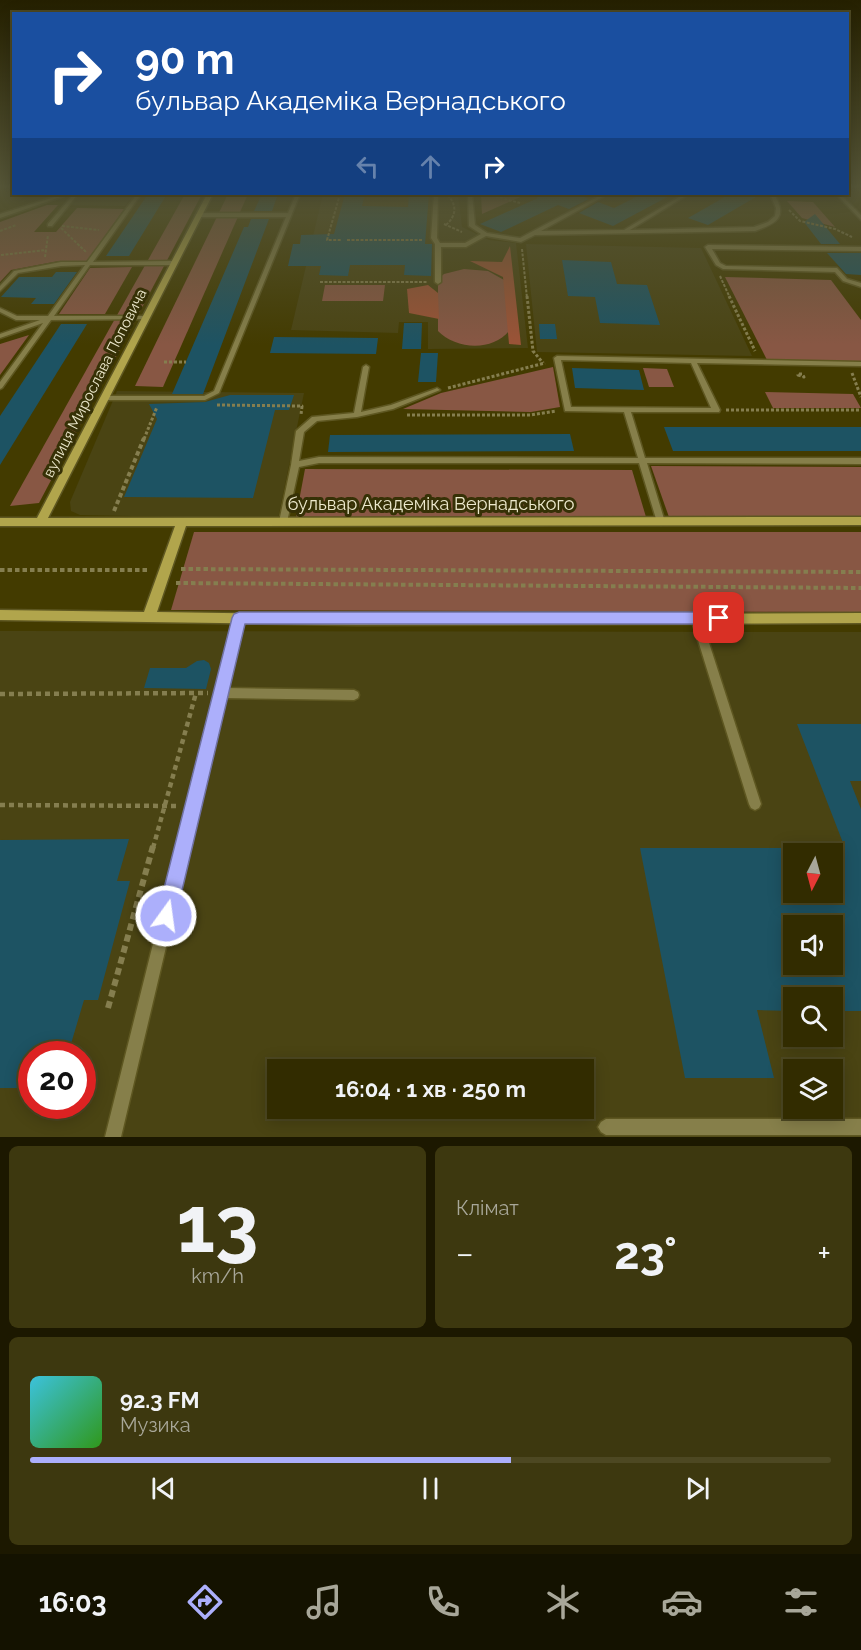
<!DOCTYPE html>
<html lang="uk">
<head>
<meta charset="utf-8">
<style>
	body { margin:0; font-family:Raleway,sans-serif; background:#3d380f; color:#f1f3f6; height:100vh; display:flex; flex-direction:column; font-size:22px; white-space:nowrap }
	* { box-sizing:border-box; margin:0 }
	p { font-size:20px; color:#a8a799 }
	.icon { flex:none; width:33px; height:33px; fill:none; stroke:currentColor; stroke-width:2; stroke-linecap:round; stroke-linejoin:round }
	.map { position:relative; height:1137px; overflow:hidden }
	.drawer { display:flex; flex-direction:column; gap:9px; padding:9px; background:#1c1800; flex:1 }
	.drawer>* { flex:none }
	.banner { position:absolute; left:12px; top:12px; width:837px; height:183px; border-radius:0px; box-shadow:0 3px 15px #0003,0 0 0 2px #4d4822; background:#1a4fa0; color:#fff; overflow:hidden }
	.needle { width:39px; rotate:186deg }
	.tools { position:absolute; left:783px; top:843px; display:grid; gap:12px }
	.tools a { display:grid; place-items:center; width:60px; height:60px; border-radius:0px; background:#322c00; box-shadow:0 3px 15px #0003,0 0 0 2px #4d4822; font-size:30px }
	.speed { position:absolute; left:18px; top:1041px; display:flex; gap:12px; font-size:30px; font-weight:700; text-align:center }
	.speed>* { display:grid; place-content:center; width:78px; height:78px; border-radius:50%; background:#322c00; box-shadow:0 3px 15px #0003,0 0 0 2px #4d4822; line-height:1 }
	.speed .limit { border:9px solid #d22; background:#fff; color:#111 }
	.pin { position:absolute; display:grid; place-items:center; width:51px; height:51px; color:#fff; margin:-26px; border-radius:12px; box-shadow:0 3px 9px #0006 }
	.me { position:absolute; width:66px; margin:-33px; rotate:14deg; stroke-linejoin:round; filter:drop-shadow(0 0 4px #0008) }
	.turn { display:flex; align-items:center; gap:21px; height:126px; padding:0 24px; font-size:27px }
	.turn .icon { width:78px; height:78px; stroke-width:2.5 }
	.turn b { display:block; font-size:42px; line-height:51px }
	.lanes { display:flex; align-items:center; height:57px; padding:0 24px; background:#0003; justify-content:center; gap:30px; direction:ltr }
	.lanes .off { opacity:.35 }
	.big { font-size:45px; font-weight:700; line-height:1.1 }
	.drawer .widget { flex:1; display:flex; flex-direction:column; justify-content:center; gap:9px; min-width:0; padding:0 21px; border-radius:9px; background:#3d380f }
	.drawer .dial { align-items:center; gap:0 }
	.dial b { font-size:78px; line-height:1 }
	.song { display:flex; align-items:center; gap:18px }
	.cover { width:72px; height:72px; border-radius:9px; background:linear-gradient(135deg,hsl(190 70% 55%),hsl(110 70% 35%)) }
	.played { height:6px; border-radius:3px; background:linear-gradient(90deg,#acaffb 60%,#4d4822 60%) }
	.keys { display:flex; justify-content:space-around; direction:ltr }
	.heat { display:flex; justify-content:space-between; align-items:center; font-size:33px; direction:ltr }
	.drawer .tiles { flex:1; display:grid; gap:9px; grid-template-columns:1fr 1fr }
	.widget:last-child { grid-column:span 2 }
	.trip { position:absolute; left:267px; top:1059px; width:327px; height:60px; border-radius:0px; background:#322c00; box-shadow:0 3px 15px #0003,0 0 0 2px #4d4822; font-weight:700; line-height:60px; text-align:center }
	.tab-bar { display:flex; height:96px; justify-content:space-around; align-items:center; background:#141200; color:#a8a799 }
	.tab-bar .icon { width:42px; height:42px }
	.tab-bar .active { color:#acaffb }
	.tab-bar b { font-size:27px; color:#f1f3f6 }
	.map>svg:first-child { display:block }
	.built { fill:#4a4413; fill-rule:evenodd }
	.green { fill:#885744 }
	.forest { fill:#9b5337 }
	.building { fill:#1d5363; fill-rule:evenodd }
	.lines { fill:none; stroke-linecap:round; stroke-linejoin:round }
	.lane-casing { stroke:#5e5721; stroke-width:3 }
	.secondary-casing { stroke:#5e5721; stroke-width:3 }
	.path-far4 { stroke:#857e4f; stroke-width:2; stroke-dasharray:3 1.5; stroke-linecap:butt }
	.path-far3 { stroke:#857e4f; stroke-width:3; stroke-dasharray:3 2; stroke-linecap:butt }
	.path-far2 { stroke:#857e4f; stroke-width:4; stroke-dasharray:4.5 3; stroke-linecap:butt }
	.path-far1 { stroke:#857e4f; stroke-width:4.5; stroke-dasharray:5 4; stroke-linecap:butt }
	.path { stroke:#857e4f; stroke-width:6; stroke-dasharray:7 4.5; stroke-linecap:butt }
	.lane { fill:#867f4a; fill-rule:evenodd }
	.secondary { fill:#b1a54c; fill-rule:evenodd }
	.route { fill:#acaffb; stroke:#7072a3; stroke-width:1.5 }
	.labels { text-anchor:middle; stroke-width:6; stroke-linejoin:round; paint-order:stroke }
	.far-street-label { font-size:15px; fill:#ece8cc; stroke:#363106 }
	.street-label { font-size:18px; fill:#ece8cc; stroke:#363106 }
</style>
</head>
<body>
<div class="map">
<svg width="861" height="1137" viewBox="0 0 861 1137">
	<rect width="100%" height="100%" fill="#433b00"/>
	<g class="built">
		<path d="M 80,194 L 135,194 L 125,206 L 69,205 Z"/>
		<path d="M 323,194 L 458,194 L 462,227 L 489,240 L 516,243 L 528,348 L 428,349 L 428,322 L 399,322 L 398,333 L 291,330 Z"/>
		<path d="M 526,244 L 701,248 L 752,356 L 537,352 Z"/>
		<path d="M 117,391 L 304,393 L 278,519 L 80,515 L 71,511 L 70,502 Z"/>
		<path d="M 0,631 L 861,632 L 861,1137 L 0,1137 ZM 794,854 L 832,854 L 832,892 L 794,892 ZM 794,926 L 832,926 L 832,964 L 794,964 ZM 794,998 L 832,998 L 832,1036 L 794,1036 ZM 32,1054 L 82,1054 L 82,1106 L 32,1106 ZM 278,1070 L 584,1070 L 584,1108 L 278,1108 ZM 794,1070 L 832,1070 L 832,1108 L 794,1108 Z"/>
	</g>
	<g class="green">
		<path d="M 185,194 L 202,194 L 39,503 L 10,506 Z"/>
		<path d="M 228,194 L 248,194 L 163,387 L 135,386 Z"/>
		<path d="M 481,194 L 527,194 L 482,214 Z"/>
		<path d="M 787,201 L 813,202 L 835,227 L 802,218 Z"/>
		<path d="M 47,205 L 58,205 L 34,232 L 56,232 L 77,208 L 124,209 L 87,261 L 59,261 L 11,270 L 0,282 L 0,222 Z"/>
		<path d="M 132,267 L 105,314 L 59,314 L 90,268 Z"/>
		<path d="M 464,269 L 488,271 L 504,280 L 509,331 C 492,352 455,349 438,331 L 438,279 L 444,274 Z"/>
		<path d="M 725,277 L 831,280 L 861,320 L 861,362 L 767,360 Z"/>
		<path d="M 325,285 L 385,285 L 383,301 L 322,301 Z"/>
		<path d="M 29,335 L 0,375 L 0,344 Z"/>
		<path d="M 553,367 L 560,407 L 531,412 L 403,409 L 441,393 Z"/>
		<path d="M 643,368 L 667,369 L 674,387 L 649,387 Z"/>
		<path d="M 765,392 L 853,394 L 861,408 L 773,408 Z"/>
		<path d="M 651,466 L 861,467 L 861,520 L 670,520 Z"/>
		<path d="M 305,469 L 632,470 L 646,517 L 296,517 Z"/>
		<path d="M 194,532 L 861,532 L 861,612 L 171,610 Z"/>
	</g>
	<g class="forest">
		<path d="M 510,246 L 521,345 L 509,344 L 503,277 L 470,261 L 502,262 Z"/>
		<path d="M 428,285 L 438,293 L 439,319 L 409,313 L 407,289 Z"/>
	</g>
	<g class="building">
		<path d="M 148,194 L 167,194 L 129,256 L 106,256 Z"/>
		<path d="M 262,194 L 278,194 L 272,211 L 254,211 Z"/>
		<path d="M 345,194 L 365,194 L 362,206 L 408,207 L 409,194 L 429,194 L 425,244 L 432,244 L 431,276 L 404,275 L 405,265 L 350,265 L 348,276 L 319,275 L 321,266 L 288,266 L 293,244 L 300,244 L 301,235 L 334,234 Z"/>
		<path d="M 532,194 L 582,194 L 579,195 L 589,199 L 569,209 L 558,205 L 501,232 L 480,224 L 538,198 Z"/>
		<path d="M 642,194 L 673,194 L 613,226 L 579,213 L 598,202 L 614,208 Z"/>
		<path d="M 730,194 L 761,194 L 708,225 L 688,218 Z"/>
		<path d="M 815,214 L 840,244 L 821,244 L 804,222 Z"/>
		<path d="M 251,219 L 269,219 L 203,394 L 172,394 L 244,227 L 248,227 Z"/>
		<path d="M 827,253 L 861,253 L 861,275 L 846,274 Z"/>
		<path d="M 562,260 L 611,262 L 617,284 L 647,285 L 660,325 L 600,323 L 595,297 L 568,296 Z"/>
		<path d="M 56,272 L 77,272 L 54,304 L 31,304 L 36,298 L 1,297 L 19,277 L 52,277 Z"/>
		<path d="M 404,323 L 422,323 L 421,349 L 402,349 Z"/>
		<path d="M 61,324 L 87,324 L 0,465 L 0,416 Z"/>
		<path d="M 539,324 L 555,324 L 557,339 L 540,339 Z"/>
		<path d="M 274,337 L 378,338 L 376,354 L 270,353 Z"/>
		<path d="M 421,353 L 438,353 L 436,382 L 418,382 Z"/>
		<path d="M 572,368 L 639,370 L 644,390 L 575,388 Z"/>
		<path d="M 230,395 L 294,395 L 289,410 L 275,410 L 253,498 L 124,497 L 157,419 L 149,404 L 205,402 Z"/>
		<path d="M 664,427 L 861,427 L 861,451 L 673,451 Z"/>
		<path d="M 570,434 L 574,451 L 328,452 L 330,435 Z"/>
		<path d="M 204,660 L 209,663 L 211,669 L 206,689 L 144,688 L 150,668 L 186,668 L 197,661 Z"/>
		<path d="M 797,724 L 861,724 L 861,781 L 850,781 L 861,809 L 861,1011 L 832,1011 L 832,998 L 794,998 L 794,1011 L 757,1010 L 774,1078 L 685,1078 L 640,848 L 794,848 L 794,892 L 832,892 L 832,848 L 845,848 ZM 794,926 L 832,926 L 832,964 L 794,964 Z"/>
		<path d="M 129,839 L 117,881 L 130,881 L 98,1000 L 84,1000 L 68,1054 L 32,1054 L 32,1088 L 0,1088 L 0,840 Z"/>
	</g>
	<g class="lines">
		<g class="lane-casing">
			<g id="lane">
				<path d="M 0,185 L 7,185 L 0,188 Z"/>
				<path d="M 64,194 L 69,194 L 0,218 L 0,214 Z"/>
				<path d="M 74,194 L 78,194 L 52,226 L 48,226 L 48,224 Z"/>
				<path d="M 137,194 L 141,194 L 93,262 L 174,261 L 177,263 L 174,265 L 90,265 L 54,316 L 146,316 L 149,318 L 148,319 L 51,320 L 2,388 L 0,389 L 0,382 L 43,323 L 0,338 L 0,334 L 40,320 L 16,320 L 0,312 L 0,308 L 17,316 L 48,316 L 85,265 L 61,266 L 18,273 L 0,291 L 0,286 L 14,271 L 61,262 L 87,262 Z"/>
				<path d="M 296,194 L 300,194 L 219,393 L 205,400 L 102,400 L 101,398 L 105,396 L 204,396 L 214,391 L 286,217 L 199,217 L 196,215 L 199,213 L 288,213 Z"/>
				<path d="M 434,194 L 438,194 L 437,238 L 440,243 L 465,243 L 481,234 L 469,226 L 468,194 L 472,194 L 475,225 L 487,233 L 520,238 L 603,194 L 608,194 L 541,231 L 624,230 L 684,194 L 689,194 L 630,230 L 754,227 L 768,222 L 775,216 L 776,208 L 770,194 L 774,194 C 788,217 777,223 755,231 L 535,235 L 521,242 L 486,236 L 466,247 L 441,247 L 441,282 L 438,284 L 435,282 L 435,244 L 431,238 Z"/>
				<path d="M 836,194 L 840,194 L 861,215 L 861,220 Z"/>
				<path d="M 708,245 L 861,247 L 861,251 L 712,249 L 720,263 L 726,266 L 837,268 L 847,279 L 861,283 L 861,287 L 843,281 L 835,272 L 723,269 L 716,265 L 705,247 Z"/>
				<path d="M 557,356 L 861,362 L 861,366 L 697,363 L 720,410 L 719,412 L 631,412 L 645,458 L 861,458 L 861,464 L 647,463 L 665,522 L 661,525 L 657,522 L 639,463 L 319,463 L 299,467 L 287,522 L 283,525 L 280,524 L 279,522 L 291,465 L 296,431 L 312,417 L 354,413 L 363,367 L 366,365 L 369,367 L 361,412 L 391,405 L 435,389 L 437,388 L 440,390 L 393,409 L 357,417 L 317,421 L 304,432 L 299,461 L 319,457 L 638,458 L 624,412 L 565,411 L 554,358 ZM 561,360 L 691,363 L 711,408 L 571,407 Z"/>
				<path d="M 239,614 L 242,615 L 244,618 L 227,688 L 354,690 L 358,692 L 359,695 L 358,698 L 354,700 L 225,698 L 121,1137 L 105,1137 L 234,618 L 236,615 Z"/>
				<path d="M 696,614 L 699,615 L 701,618 L 761,804 L 759,808 L 755,810 L 751,808 L 749,804 L 691,618 L 693,615 Z"/>
				<path d="M 606,1119 L 861,1119 L 861,1135 L 606,1135 L 601,1132 L 598,1127 L 601,1122 Z"/>
			</g>
		</g>
		<g class="secondary-casing">
			<path id="secondary" d="M 207,194 L 213,194 L 48,518 L 861,517 L 861,525 L 186,526 L 157,612 L 357,615 L 861,613 L 861,623 L 357,625 L 0,620 L 0,610 L 144,612 L 175,526 L 0,526 L 0,518 L 37,518 Z"/>
		</g>
		<g class="path-far4">
			<path d="M 340,194 L 327,240 L 341,240"/>
			<path d="M 487,194 L 520,203"/>
			<path d="M 789,210 L 800,221 L 835,229 L 852,237"/>
			<path d="M 444,224 L 462,232"/>
			<path d="M 446,225 C 457,215 457,205 447,194"/>
			<path d="M 62,226 L 99,230"/>
			<path d="M 61,228 L 86,252"/>
			<path d="M 0,231 L 16,225"/>
			<path d="M 347,240 L 423,240"/>
			<path d="M 522,249 L 527,298"/>
			<path d="M 1,255 L 46,250"/>
			<path d="M 45,257 L 48,235"/>
			<path d="M 720,276 L 730,298"/>
			<path d="M 320,282 L 428,282"/>
		</g>
		<g class="path-far3">
			<path d="M 527,296 L 533,351 L 543,363"/>
			<path d="M 729,296 L 755,351"/>
			<path d="M 164,362 L 186,362"/>
			<path d="M 852,373 L 861,397"/>
			<path d="M 799,374 L 802,374 L 804,377 L 798,375 Z"/>
			<path d="M 448,388 L 545,363"/>
			<path d="M 217,405 L 302,406 L 301,415"/>
			<path d="M 726,410 L 861,410"/>
			<path d="M 407,415 L 530,415 L 556,411"/>
			<path d="M 144,439 L 157,407"/>
		</g>
		<g class="path-far2">
			<path d="M 114,511 L 144,438"/>
			<path d="M 181,569 L 861,572"/>
			<path d="M 0,570 L 149,570"/>
			<path d="M 176,583 L 861,588"/>
		</g>
		<g class="path-far1">
			<path d="M 0,694 L 208,693"/>
			<path d="M 0,805 L 178,806"/>
			<path d="M 153,848 L 196,693"/>
		</g>
		<path class="path" d="M 108,1008 L 153,846"/>
		<use href="#lane" class="lane"/>
		<use href="#secondary" class="secondary"/>
	</g>
	<linearGradient id="sky" x2="0" y2="1"><stop stop-color="#252000"/><stop offset="0.54" stop-color="#555537"/><stop offset="1" stop-color="#555537" stop-opacity="0"/></linearGradient>
	<rect width="861" height="345" fill="url(#sky)"/>
	<path class="route" d="M 239,612 L 719,612 L 725,613 L 727,618 L 725,622 L 719,624 L 245,624 L 176,916 L 173,923 L 166,926 L 160,923 L 157,916 L 232,618 L 234,614 Z"/>
	<g class="labels">
		<g class="far-street-label">
			<text transform="translate(95 383) rotate(-63)" y="5">вулиця Мирослава Поповича</text>
		</g>
		<g class="street-label">
			<text x="431" y="510">бульвар Академіка Вернадського</text>
		</g>
	</g>
</svg>
<div class="tools">
<a><svg class="needle" viewBox="-14 -14 28 28"><path d="M0-13l5 13h-10z" fill="#e53935"/><path d="M0 13l5-13h-10z" fill="#a8a799"/></svg></a>
<a><svg class="icon" aria-label="sound" viewBox="0 0 24 24"><path d="M4 9h4l5-4v14l-5-4H4zM17 9q2 3 0 6"/></svg></a>
<a><svg class="icon" aria-label="search" viewBox="0 0 24 24"><circle cx="10" cy="10" r="6"/><path d="M15 15l6 6"/></svg></a>
<a><svg class="icon" aria-label="layers" viewBox="0 0 24 24"><path d="M12 4l9 5-9 5-9-5zM3 14l9 5 9-5"/></svg></a>
</div>
<div class="speed"><div class="limit">20</div></div>
<div class="pin" style="left:719px;top:618px;background:#d93025"><svg class="icon" aria-label="arrive" viewBox="0 0 24 24"><path d="M6 21V4h12l-3 4 3 4H6"/></svg></div>
<svg class="me" style="left:166px;top:916px" viewBox="-20 -20 40 40"><circle r="17" fill="#acaffb" stroke="#fff" stroke-width="3"/><path d="M0-11L8 9 0 5-8 9z" fill="#fff"/></svg>
<div class="trip">16:04 · 1 хв · 250 m</div>
<div class="banner">
<div class="turn"><svg class="icon" aria-label="right" viewBox="0 0 24 24"><path d="M7 20v-9h11M14 6l5 5-5 5"/></svg><div><b>90 m</b>бульвар Академіка Вернадського</div></div>
<div class="lanes"><svg class="icon off" aria-label="left" viewBox="0 0 24 24"><path d="M17 20v-9H6M10 6l-5 5 5 5"/></svg><svg class="icon off" aria-label="ahead" viewBox="0 0 24 24"><path d="M12 20V5M6 11l6-6 6 6"/></svg><svg class="icon" aria-label="right" viewBox="0 0 24 24"><path d="M7 20v-9h11M14 6l5 5-5 5"/></svg></div>
</div>
</div>
<section class="drawer">
<div class="tiles">
<div class="widget dial"><b>13</b><p>km/h</p></div>
<div class="widget"><p>Клімат</p>
<div class="heat"><a>−</a><b class="big">23°</b><a>+</a></div>
</div>
<div class="widget">
<div class="song"><i class="cover"></i><div><b>92.3 FM</b><p>Музика</p></div></div>
<div class="played"></div>
<div class="keys"><svg class="icon" aria-label="previous" viewBox="0 0 24 24"><path d="M18 5L8 12l10 7zM5 5v14"/></svg><svg class="icon" aria-label="pause" viewBox="0 0 24 24"><path d="M8 5v14M16 5v14"/></svg><svg class="icon" aria-label="next" viewBox="0 0 24 24"><path d="M6 5l10 7-10 7zM19 5v14"/></svg></div>
</div>
</div>
</section>
<nav class="tab-bar">
<b>16:03</b>
<svg class="icon active" aria-label="directions" viewBox="0 0 24 24"><path d="M12 3l9 9-9 9-9-9zM9 14v-3h6M13 9l2 2-2 2"/></svg>
<svg class="icon" aria-label="music" viewBox="0 0 24 24"><path d="M9 18V5l10-2v13"/><circle cx="6" cy="18" r="3"/><circle cx="16" cy="16" r="3"/></svg>
<svg class="icon" aria-label="phone" viewBox="0 0 24 24"><path d="M5 4h4l2 5-3 2q2 4 5 5l2-3 5 2v4C11 20 4 13 5 4z"/></svg>
<svg class="icon" aria-label="climate" viewBox="0 0 24 24"><path d="M12 3v18M4 7l16 10M4 17L20 7"/></svg>
<svg class="icon" aria-label="car" viewBox="0 0 24 24"><path d="M5 17H2v-5l4-1 3-4h7l3 4 3 1v5h-3M9 17h6M6 11h13"/><circle cx="7" cy="17" r="2"/><circle cx="17" cy="17" r="2"/></svg>
<svg class="icon" aria-label="filters" viewBox="0 0 24 24"><path d="M4 7h16M4 17h16"/><circle cx="9" cy="7" r="2"/><circle cx="15" cy="17" r="2"/></svg>
</nav>
</body>
</html>
